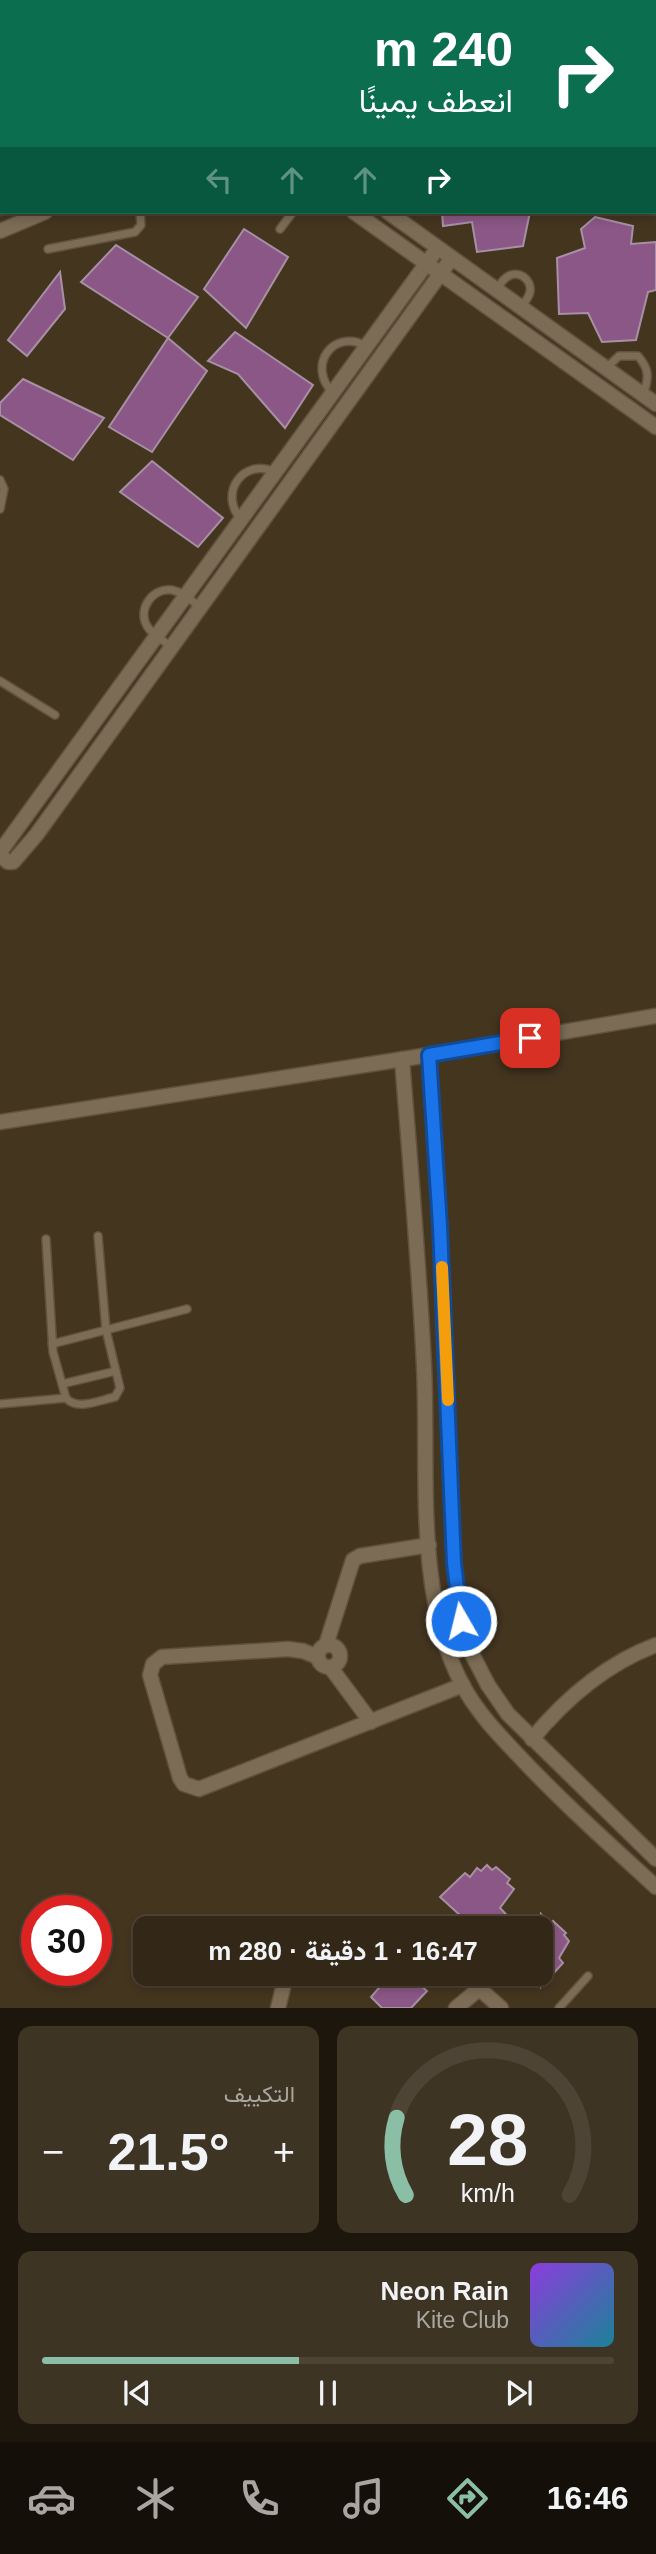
<!DOCTYPE html>
<html lang="ar">
<head>
<meta charset="utf-8">
<style>
	body { margin:0; font-family:Helvetica,Vazirmatn,sans-serif; background:#3e3424; color:#f1f3f6; direction:rtl; height:100vh; display:flex; flex-direction:column; font-size:26px; white-space:nowrap }
	* { box-sizing:border-box; margin:0 }
	p { font-size:23px; color:#a9a6a1 }
	.icon { flex:none; width:38px; height:38px; fill:none; stroke:currentColor; stroke-width:2; stroke-linecap:round; stroke-linejoin:round }
	.map { position:relative; height:2008px; overflow:hidden; direction:ltr }
	.sheet { display:flex; flex-direction:column; gap:18px; padding:18px; background:#1c160d; flex:1 }
	.sheet>* { flex:none }
	.top-card { position:absolute; left:0px; top:0px; width:656px; height:214px; box-shadow:0 4px 10px #0003,0 0 0 2px #4e4436; direction:rtl; background:#0b6e4f; color:#fff; overflow:hidden }
	.speed { position:absolute; left:21px; top:1895px; display:flex; gap:14px; font-size:35px; font-weight:700; text-align:center }
	.speed>* { display:grid; place-content:center; width:91px; height:91px; border-radius:50%; background:#332817; box-shadow:0 4px 10px #0003,0 0 0 2px #4e4436; line-height:1 }
	.speed .limit { border:10px solid #d22; background:#fff; color:#111 }
	.pin { position:absolute; display:grid; place-items:center; width:60px; height:60px; color:#fff; margin:-30px; border-radius:14px; box-shadow:0 4px 10px #0006 }
	.me { position:absolute; width:77px; margin:-38px; rotate:352deg; stroke-linejoin:round; filter:drop-shadow(0 0 5px #0008) }
	.turn { display:flex; align-items:center; gap:24px; height:147px; padding:0 28px; font-size:32px }
	.turn .icon { width:91px; height:91px; stroke-width:2.5 }
	.turn b { display:block; font-size:49px; line-height:60px }
	.lanes { display:flex; align-items:center; height:66px; padding:0 28px; background:#0003; justify-content:center; gap:35px; direction:ltr }
	.lanes .off { opacity:.35 }
	.big { font-size:52px; font-weight:700; line-height:1.1 }
	.sheet .tile { flex:1; display:flex; flex-direction:column; justify-content:center; gap:10px; min-width:0; padding:0 24px; border-radius:14px; background:#3e3424 }
	.sheet .dial { align-items:center; gap:0 }
	.dial svg { height:182px; overflow:visible; fill:none; stroke:#4e4436; stroke-width:7; stroke-linecap:round; text-anchor:middle }
	.dial text { fill:#f1f3f6; stroke:none }
	.song { display:flex; align-items:center; gap:21px }
	.cover { width:84px; height:84px; border-radius:10px; background:linear-gradient(135deg,hsl(270 70% 55%),hsl(190 70% 35%)) }
	.played { height:7px; border-radius:4px; background:linear-gradient(90deg,#8abfa5 45%,#4e4436 45%) }
	.keys { display:flex; justify-content:space-around; direction:ltr }
	.heat { display:flex; justify-content:space-between; align-items:center; font-size:38px; direction:ltr }
	.sheet .tiles { flex:1; display:grid; gap:18px; grid-template-columns:1fr 1fr }
	.tile:last-child { grid-column:span 2 }
	.trip { position:absolute; left:133px; top:1916px; width:420px; height:70px; border-radius:14px; background:#332817; box-shadow:0 4px 10px #0003,0 0 0 2px #4e4436; font-weight:700; line-height:70px; text-align:center; direction:rtl }
	.menu { display:flex; height:112px; justify-content:space-around; align-items:center; background:#141009; color:#a9a6a1 }
	.menu .icon { width:49px; height:49px }
	.menu .current { color:#8abfa5 }
	.menu b { font-size:32px; color:#f1f3f6 }
	.map>svg:first-child { display:block }
	.building { fill:#8b5786; stroke:#a790a4; stroke-width:2 }
	.lines { fill:none; stroke-linecap:round; stroke-linejoin:round }
	.service-casing { stroke:#5f523f; stroke-width:10 }
	.minor-casing { stroke:#5f523f; stroke-width:17 }
	.service { stroke:#7c6c55; stroke-width:7 }
	.minor { stroke:#7c6c55; stroke-width:14 }
	.route-casing { stroke:#114b97; stroke-width:18 }
	.route { stroke:#1a73e8; stroke-width:12 }
	.slow { stroke:#f59e0b; stroke-width:12 }
</style>
</head>
<body>
<div class="map">
<svg width="656" height="2008" viewBox="0 0 656 2008">
	<rect width="100%" height="100%" fill="#44351f"/>
	<g class="building">
		<path d="M 442,212 L 530,212 L 523,246 L 477,252 L 472,222 L 443,226 Z"/>
		<path d="M 595,217 L 633,226 L 631,244 L 656,242 L 656,290 L 648,292 L 636,340 L 602,342 L 588,313 L 559,314 L 557,258 L 585,248 L 581,229 Z"/>
		<path d="M 244,229 L 288,257 L 246,328 L 204,289 Z"/>
		<path d="M 116,245 L 198,297 L 168,338 L 81,282 Z"/>
		<path d="M 60,272 L 65,309 L 27,356 L 8,340 Z"/>
		<path d="M 235,332 L 313,385 L 285,428 L 238,374 L 208,361 Z"/>
		<path d="M 168,338 L 207,371 L 152,452 L 109,427 Z"/>
		<path d="M 23,379 L 104,418 L 73,460 L 0,415 L 0,403 Z"/>
		<path d="M 152,461 L 223,518 L 198,547 L 120,492 Z"/>
		<path d="M 487,1865 L 492,1870 L 496,1867 L 510,1879 L 507,1883 L 514,1889 L 500,1908 L 519,1928 L 474,1928 L 440,1897 L 465,1873 L 470,1877 L 477,1868 L 481,1871 Z"/>
		<path d="M 541,1914 L 550,1924 L 553,1921 L 566,1933 L 564,1935 L 569,1941 L 559,1958 L 563,1963 L 541,1987 Z"/>
		<path d="M 391,1974 L 407,1974 L 427,1991 L 411,2008 L 382,2008 L 371,1997 Z"/>
	</g>
	<g class="lines">
		<g class="service-casing">
			<g id="service">
				<path d="M 280,229 L 293,212"/>
				<path d="M 48,249 L 135,232 L 141,225 L 140,212"/>
				<path d="M 496,291 C 499,286 502,280 507,277 C 518,269 532,279 530,292 C 529,297 524,303 521,308"/>
				<path d="M 606,368 L 619,356 L 638,356 C 650,370 649,378 643,395"/>
				<path d="M 333,393 C 306,366 333,328 366,346"/>
				<path d="M 0,480 L 4,489 L 0,509"/>
				<path d="M 241,519 C 218,494 243,457 275,472"/>
				<path d="M 172,647 C 164,641 152,635 147,626 C 137,609 153,587 172,590 C 183,592 192,601 200,607"/>
				<path d="M 0,681 L 55,715"/>
				<path d="M 46,1239 L 53,1352 L 66,1398 C 77,1411 100,1400 115,1397 L 120,1388 L 106,1330 L 98,1236"/>
				<path d="M 52,1344 L 187,1309"/>
				<path d="M 62,1384 L 116,1371"/>
				<path d="M 0,1404 L 66,1398"/>
				<path d="M 559,2008 L 588,1976"/>
			</g>
		</g>
		<g class="minor-casing">
			<g id="minor">
				<path d="M 105,0 L 106,2"/>
				<path d="M 126,0 L 126,2"/>
				<path d="M 367,0 L 367,2"/>
				<path d="M 387,2 L 391,0"/>
				<path d="M 430,2 L 433,0"/>
				<path d="M 528,2 L 537,0"/>
				<path d="M 0,208 L 2,207"/>
				<path d="M 354,212 L 656,427"/>
				<path d="M 388,212 L 656,404"/>
				<path d="M 0,231 L 45,212"/>
				<path d="M 0,852 L 437,249"/>
				<path d="M 0,855 L 8,862 L 13,862 L 37,834 L 451,259"/>
				<path d="M 429,1055 L 440,1226 L 454,1563 L 461,1621 L 472,1654 L 488,1685 L 508,1714 L 656,1859"/>
				<path d="M 402,1059 C 410,1161 419,1263 424,1366 C 429,1467 414,1593 462,1684 C 476,1711 498,1734 518,1755 C 562,1802 609,1844 656,1887"/>
				<path d="M 0,1122 L 429,1055 L 656,1016"/>
				<circle cx="329" cy="1656" r="11"/>
				<path d="M 326,1645 L 353,1560 L 360,1556 L 429,1545"/>
				<path d="M 318,1657 L 303,1651 L 288,1649 L 162,1657 L 153,1664 L 150,1675 L 180,1778 L 184,1784 L 199,1789 L 463,1685"/>
				<path d="M 331,1668 L 371,1722"/>
				<path d="M 532,1739 C 566,1698 605,1664 656,1645"/>
				<path d="M 463,1974 L 501,2008"/>
				<path d="M 278,2008 L 284,1984 L 292,1974"/>
				<path d="M 456,2008 L 479,1989"/>
			</g>
		</g>
		<use href="#service" class="service"/>
		<use href="#minor" class="minor"/>
	</g>
	<g class="lines">
		<g class="route-casing">
			<path id="route" d="M 461,1621 L 454,1563 L 440,1226 L 429,1055 L 530,1038"/>
		</g>
		<use href="#route" class="route"/>
		<path class="slow" d="M 442,1267 L 448,1400"/>
	</g>
</svg>
<div class="speed"><div class="limit">30</div></div>
<div class="pin" style="left:530px;top:1038px;background:#d93025"><svg class="icon" aria-label="arrive" viewBox="0 0 24 24"><path d="M6 21V4h12l-3 4 3 4H6"/></svg></div>
<svg class="me" style="left:461px;top:1621px" viewBox="-20 -20 40 40"><circle r="17" fill="#1a73e8" stroke="#fff" stroke-width="3"/><path d="M0-11L8 9 0 5-8 9z" fill="#fff"/></svg>
<div class="trip">16:47 · 1 دقيقة · 280 m</div>
<div class="top-card">
<div class="turn"><svg class="icon" aria-label="right" viewBox="0 0 24 24"><path d="M7 20v-9h11M14 6l5 5-5 5"/></svg><div><b>240 m</b>انعطف يمينًا</div></div>
<div class="lanes"><svg class="icon off" aria-label="left" viewBox="0 0 24 24"><path d="M17 20v-9H6M10 6l-5 5 5 5"/></svg><svg class="icon off" aria-label="ahead" viewBox="0 0 24 24"><path d="M12 20V5M6 11l6-6 6 6"/></svg><svg class="icon off" aria-label="ahead" viewBox="0 0 24 24"><path d="M12 20V5M6 11l6-6 6 6"/></svg><svg class="icon" aria-label="right" viewBox="0 0 24 24"><path d="M7 20v-9h11M14 6l5 5-5 5"/></svg></div>
</div>
</div>
<section class="sheet">
<div class="tiles">
<div class="tile dial"><svg viewBox="0 0 100 80">
<path d="M14 69A42 42 0 1 1 86 69"/>
<path d="M14 69A42 42 0 0 1 10 35" stroke="#8abfa5"/>
<text x="50" y="56" font-size="32" font-weight="700">28</text>
<text x="50" y="72" font-size="11">km/h</text>
</svg></div>
<div class="tile"><p>التكييف</p>
<div class="heat"><a>−</a><b class="big">21.5°</b><a>+</a></div>
</div>
<div class="tile">
<div class="song"><i class="cover"></i><div><b>Neon Rain</b><p>Kite Club</p></div></div>
<div class="played"></div>
<div class="keys"><svg class="icon" aria-label="previous" viewBox="0 0 24 24"><path d="M18 5L8 12l10 7zM5 5v14"/></svg><svg class="icon" aria-label="pause" viewBox="0 0 24 24"><path d="M8 5v14M16 5v14"/></svg><svg class="icon" aria-label="next" viewBox="0 0 24 24"><path d="M6 5l10 7-10 7zM19 5v14"/></svg></div>
</div>
</div>
</section>
<nav class="menu">
<b>16:46</b>
<svg class="icon current" aria-label="directions" viewBox="0 0 24 24"><path d="M12 3l9 9-9 9-9-9zM9 14v-3h6M13 9l2 2-2 2"/></svg>
<svg class="icon" aria-label="music" viewBox="0 0 24 24"><path d="M9 18V5l10-2v13"/><circle cx="6" cy="18" r="3"/><circle cx="16" cy="16" r="3"/></svg>
<svg class="icon" aria-label="phone" viewBox="0 0 24 24"><path d="M5 4h4l2 5-3 2q2 4 5 5l2-3 5 2v4C11 20 4 13 5 4z"/></svg>
<svg class="icon" aria-label="climate" viewBox="0 0 24 24"><path d="M12 3v18M4 7l16 10M4 17L20 7"/></svg>
<svg class="icon" aria-label="car" viewBox="0 0 24 24"><path d="M5 17H2v-5l4-1 3-4h7l3 4 3 1v5h-3M9 17h6M6 11h13"/><circle cx="7" cy="17" r="2"/><circle cx="17" cy="17" r="2"/></svg>
</nav>
</body>
</html>
